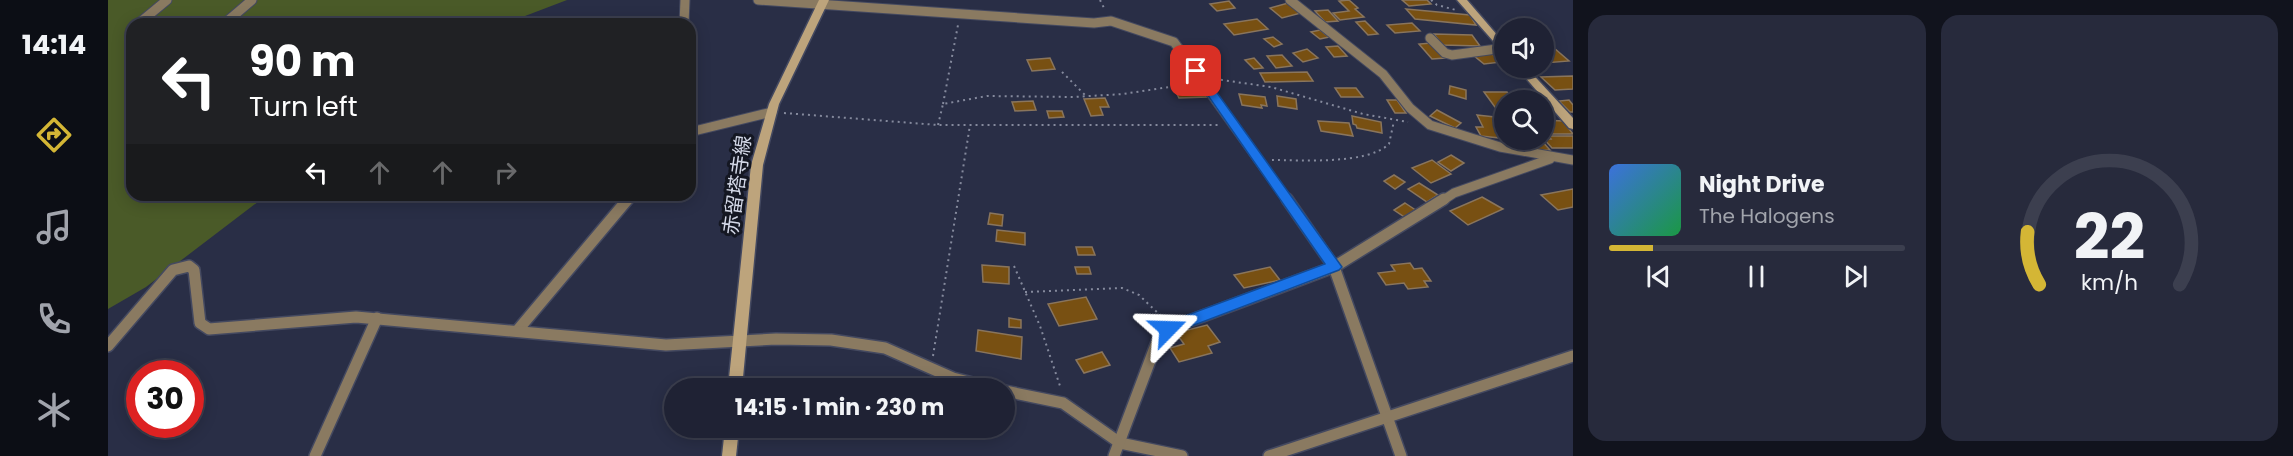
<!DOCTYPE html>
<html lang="en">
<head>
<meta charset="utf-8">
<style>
	body { margin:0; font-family:Poppins,"Noto Sans JP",sans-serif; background:#272a3c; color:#f1f3f6; height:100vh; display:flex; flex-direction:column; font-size:22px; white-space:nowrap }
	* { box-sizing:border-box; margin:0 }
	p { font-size:20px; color:#a1a4ac }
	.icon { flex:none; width:33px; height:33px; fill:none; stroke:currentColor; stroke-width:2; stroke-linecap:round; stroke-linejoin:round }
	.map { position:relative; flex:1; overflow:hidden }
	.drawer { display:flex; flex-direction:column; gap:15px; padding:15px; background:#11131d; width:720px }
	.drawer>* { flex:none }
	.guide { position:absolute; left:18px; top:18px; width:570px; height:183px; border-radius:18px; box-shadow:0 3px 15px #0003,0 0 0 2px #3c3f4f; background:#202124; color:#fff; overflow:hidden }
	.buttons { position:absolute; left:1386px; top:18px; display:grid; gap:12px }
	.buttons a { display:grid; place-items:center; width:60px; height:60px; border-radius:50%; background:#1f2234; box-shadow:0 3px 15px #0003,0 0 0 2px #3c3f4f; font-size:30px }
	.speed { position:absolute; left:18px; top:360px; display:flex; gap:12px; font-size:30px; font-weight:700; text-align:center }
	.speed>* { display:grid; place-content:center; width:78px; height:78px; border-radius:50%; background:#1f2234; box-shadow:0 3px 15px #0003,0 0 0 2px #3c3f4f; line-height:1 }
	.speed .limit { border:9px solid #d22; background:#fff; color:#111 }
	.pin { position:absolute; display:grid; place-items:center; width:51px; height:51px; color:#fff; margin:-26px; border-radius:12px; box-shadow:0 3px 9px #0006 }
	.me { position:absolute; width:66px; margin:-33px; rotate:68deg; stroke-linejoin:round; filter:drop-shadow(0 0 4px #0008) }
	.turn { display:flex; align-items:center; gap:21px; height:126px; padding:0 24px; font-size:27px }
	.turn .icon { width:78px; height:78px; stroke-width:2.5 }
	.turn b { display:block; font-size:42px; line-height:51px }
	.lanes { display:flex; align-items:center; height:57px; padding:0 24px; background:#0003; justify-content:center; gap:30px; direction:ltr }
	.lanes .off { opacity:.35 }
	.drawer .card { flex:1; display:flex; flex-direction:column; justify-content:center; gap:9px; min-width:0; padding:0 21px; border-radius:18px; background:#272a3c }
	.drawer .dial { align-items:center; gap:0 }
	.dial svg { height:156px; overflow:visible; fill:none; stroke:#3c3f4f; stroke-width:7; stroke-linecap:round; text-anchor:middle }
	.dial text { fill:#f1f3f6; stroke:none }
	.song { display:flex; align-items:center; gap:18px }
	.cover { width:72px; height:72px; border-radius:9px; background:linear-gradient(135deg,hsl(220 70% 55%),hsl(140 70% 35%)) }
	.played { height:6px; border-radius:3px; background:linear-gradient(90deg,#d4b635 15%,#3c3f4f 15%) }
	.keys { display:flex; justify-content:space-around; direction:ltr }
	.drawer .tiles { flex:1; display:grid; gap:15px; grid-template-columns:repeat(2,1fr) }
	.trip { position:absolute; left:556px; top:378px; width:351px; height:60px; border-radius:30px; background:#1f2234; box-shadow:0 3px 15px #0003,0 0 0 2px #3c3f4f; font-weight:700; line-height:60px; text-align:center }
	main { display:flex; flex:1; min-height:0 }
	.tabs { display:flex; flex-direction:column; width:108px; justify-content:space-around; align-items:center; background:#0c0e15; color:#a1a4ac }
	.tabs .icon { width:42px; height:42px }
	.tabs .on { color:#d4b635 }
	.tabs b { font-size:27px; color:#f1f3f6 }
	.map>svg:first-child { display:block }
	.green { fill:#4a5a28 }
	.building { fill:#785012; stroke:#89755d; stroke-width:1.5 }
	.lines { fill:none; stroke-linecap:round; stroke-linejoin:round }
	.minor-far1-casing { stroke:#444960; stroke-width:11 }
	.minor-casing { stroke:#444960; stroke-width:14 }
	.secondary-casing { stroke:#444960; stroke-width:3 }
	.path { stroke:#858a9d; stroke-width:2; stroke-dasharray:2 4; stroke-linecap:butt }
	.minor-far1 { stroke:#8a7a61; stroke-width:9 }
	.minor { stroke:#8a7a61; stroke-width:11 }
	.secondary { fill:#bda47c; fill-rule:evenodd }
	.route { fill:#1a73e8; stroke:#114b97; stroke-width:1.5 }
	.labels { text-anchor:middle; stroke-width:6; stroke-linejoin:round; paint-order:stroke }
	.street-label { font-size:20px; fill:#d3d8e7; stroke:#141722 }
</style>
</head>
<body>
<main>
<nav class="tabs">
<b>14:14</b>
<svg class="icon on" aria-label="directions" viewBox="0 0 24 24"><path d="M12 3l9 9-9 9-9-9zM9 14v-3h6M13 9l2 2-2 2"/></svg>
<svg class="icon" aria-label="music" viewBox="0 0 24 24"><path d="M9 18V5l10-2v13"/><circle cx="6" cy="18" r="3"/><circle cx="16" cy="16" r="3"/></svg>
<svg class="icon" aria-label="phone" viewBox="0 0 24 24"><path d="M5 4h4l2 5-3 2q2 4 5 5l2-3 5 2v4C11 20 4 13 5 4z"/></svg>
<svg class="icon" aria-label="climate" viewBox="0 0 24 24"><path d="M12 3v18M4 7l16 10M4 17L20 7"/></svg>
</nav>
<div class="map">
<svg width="1465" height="456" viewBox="0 0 1465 456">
	<rect width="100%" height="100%" fill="#292e46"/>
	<path class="green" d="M 0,0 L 459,0 L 396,24 L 24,24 L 24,195 L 159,195 L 38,287 L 0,309 Z"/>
	<g class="building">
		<path d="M 1241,0 L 1250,8 L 1247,9 L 1256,17 L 1232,20 L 1225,13 L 1241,11 L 1231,1 Z"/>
		<path d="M 1294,0 L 1319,0 L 1323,4 L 1301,6 Z"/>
		<path d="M 1121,1 L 1127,8 L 1109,11 L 1102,4 Z"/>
		<path d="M 1180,3 L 1193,13 L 1174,18 L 1162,8 Z"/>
		<path d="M 1298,9 L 1362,15 L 1368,25 L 1307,19 Z"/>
		<path d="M 1220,10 L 1230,21 L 1217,22 L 1207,11 Z"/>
		<path d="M 1149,19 L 1160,29 L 1126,35 L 1116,24 Z"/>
		<path d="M 1257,21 L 1270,34 L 1260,35 L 1248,22 Z"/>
		<path d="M 1304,23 L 1312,31 L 1287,33 L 1279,25 Z"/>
		<path d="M 1212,30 L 1221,37 L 1212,39 L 1203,32 Z"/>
		<path d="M 1326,34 L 1364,35 L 1372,46 L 1334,45 Z"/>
		<path d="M 1165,37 L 1174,44 L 1166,47 L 1156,39 Z"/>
		<path d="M 1323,43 L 1337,58 L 1324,59 L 1311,44 Z"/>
		<path d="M 1230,46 L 1239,56 L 1226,57 L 1218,47 Z"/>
		<path d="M 1436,48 L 1446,48 L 1461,61 L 1436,63 Z"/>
		<path d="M 1199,49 L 1210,58 L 1195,62 L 1185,53 Z"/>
		<path d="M 1383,53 L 1393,62 L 1376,64 L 1365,55 Z"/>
		<path d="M 1174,55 L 1184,66 L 1168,68 L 1159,56 Z"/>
		<path d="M 942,58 L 947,69 L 924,71 L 919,60 Z"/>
		<path d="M 1146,58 L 1155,68 L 1146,69 L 1137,60 Z"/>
		<path d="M 1199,72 L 1205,81 L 1157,82 L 1152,73 Z"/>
		<path d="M 1465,76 L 1465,89 L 1447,90 L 1433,77 Z"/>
		<path d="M 1342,86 L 1358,90 L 1358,99 L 1341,94 Z"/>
		<path d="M 1227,88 L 1248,88 L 1255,97 L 1233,97 Z"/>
		<path d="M 1094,89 L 1099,97 L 1071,98 L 1067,90 Z"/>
		<path d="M 1376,92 L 1399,92 L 1405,100 L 1396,100 L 1396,114 L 1392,114 Z"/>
		<path d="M 1131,94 L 1157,97 L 1159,106 L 1153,105 L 1154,108 L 1134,105 Z"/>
		<path d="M 1169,96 L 1188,99 L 1189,109 L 1170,106 Z"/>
		<path d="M 997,98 L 1001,107 L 992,107 L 995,115 L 983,116 L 976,99 Z"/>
		<path d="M 1279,100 L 1289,100 L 1298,113 L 1287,113 Z"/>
		<path d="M 1461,100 L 1465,105 L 1465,112 L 1462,112 L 1451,101 Z"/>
		<path d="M 925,101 L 928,110 L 907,111 L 904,102 Z"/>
		<path d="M 1329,110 L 1353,123 L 1347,128 L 1322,116 Z"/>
		<path d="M 939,111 L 954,111 L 956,117 L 941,118 Z"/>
		<path d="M 1369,115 L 1396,118 L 1396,131 L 1388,130 L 1392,138 L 1373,136 L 1368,127 L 1375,127 Z"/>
		<path d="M 1244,116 L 1273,122 L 1274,133 L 1249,128 L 1248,125 L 1245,124 Z"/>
		<path d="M 1436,120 L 1455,121 L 1465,134 L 1437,134 Z"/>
		<path d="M 1210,121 L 1241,123 L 1245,136 L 1213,131 Z"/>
		<path d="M 1441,136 L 1465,136 L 1465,148 L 1444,148 L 1436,139 L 1443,139 Z"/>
		<path d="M 1415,140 L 1433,140 L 1442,150 L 1424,151 Z"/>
		<path d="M 1343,155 L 1356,163 L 1343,171 L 1330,162 Z"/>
		<path d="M 1324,160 L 1343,174 L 1323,183 L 1304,168 Z"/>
		<path d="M 1286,175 L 1297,182 L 1287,189 L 1276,181 Z"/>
		<path d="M 1311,183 L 1330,195 L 1319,202 L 1300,189 Z"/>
		<path d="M 1465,189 L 1465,207 L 1450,210 L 1433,195 Z"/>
		<path d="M 1374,197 L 1395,209 L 1360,225 L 1342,211 Z"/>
		<path d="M 1297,203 L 1309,211 L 1298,218 L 1286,210 Z"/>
		<path d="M 882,213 L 895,215 L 894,226 L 880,224 Z"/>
		<path d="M 889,230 L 917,233 L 917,245 L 888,241 Z"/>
		<path d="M 968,247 L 984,247 L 987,255 L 970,255 Z"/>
		<path d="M 1302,263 L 1306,269 L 1314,268 L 1323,281 L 1316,281 L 1320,287 L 1300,289 L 1296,283 L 1278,285 L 1270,273 L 1287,271 L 1283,265 Z"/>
		<path d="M 874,265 L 901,267 L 901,284 L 875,282 Z"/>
		<path d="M 967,267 L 981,267 L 983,274 L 969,274 Z"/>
		<path d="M 1162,267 L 1172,280 L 1136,288 L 1126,275 Z"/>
		<path d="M 978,297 L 989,319 L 951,326 L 940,304 Z"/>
		<path d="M 901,318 L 913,320 L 913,328 L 901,327 Z"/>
		<path d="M 1099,325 L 1112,342 L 1100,346 L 1104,353 L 1071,362 L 1062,348 L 1076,344 L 1068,333 Z"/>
		<path d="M 870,330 L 914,337 L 913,359 L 868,351 Z"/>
		<path d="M 994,352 L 1002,365 L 976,373 L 968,360 Z"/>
	</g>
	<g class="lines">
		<g class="minor-far1-casing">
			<g id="minor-far1">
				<path d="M 650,0 L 986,23 L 1003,21 L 1066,42 L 1180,201"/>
				<path d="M 1182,0 L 1275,74 L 1302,108 L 1322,125 L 1392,147 L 1465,160"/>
				<path d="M 30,24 L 59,0"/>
				<path d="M 116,24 L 144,0"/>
				<path d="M 576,24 L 577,0"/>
				<path d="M 24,34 L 24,43"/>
				<path d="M 1322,38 L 1337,53 L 1344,55 L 1396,48"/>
				<path d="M 582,132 L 664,112"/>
				<path d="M 519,201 L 524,195"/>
				<path d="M 1334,201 L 1346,193 L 1442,159"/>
			</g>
		</g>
		<g class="minor-casing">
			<g id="minor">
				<path d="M 1179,199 L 1226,267 L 1293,456"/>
				<path d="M 409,331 L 520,199"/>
				<path d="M 0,346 L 65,270 L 81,266 L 86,270 L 92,323 L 101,329 L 248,317 L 558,345 L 668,339 L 723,340 L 777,348 L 845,378 L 884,388"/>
				<path d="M 897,391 L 955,403 L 1012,443 L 1074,456"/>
				<path d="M 207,456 L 269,318"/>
				<path d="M 1006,456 L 1049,342 L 1060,329 L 1226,267 L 1336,199"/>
				<path d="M 1161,456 L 1465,356"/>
			</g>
		</g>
		<g class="secondary-casing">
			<g id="secondary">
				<path d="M 711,0 L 721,0 L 671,104 L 655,165 L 634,388 L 620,388 L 643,165 L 661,104 Z"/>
				<path d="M 1349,0 L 1359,0 L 1396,43 L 1396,51 L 1393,50 Z"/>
				<path d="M 1409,68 L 1419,68 L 1465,118 L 1465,129 L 1461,128 Z"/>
				<path d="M 617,428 L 631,428 L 628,456 L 614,456 Z"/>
			</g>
		</g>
		<g class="path">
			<path d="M 992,0 L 997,10"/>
			<path d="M 1323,0 L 1329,5 L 1348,10"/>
			<path d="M 954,72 L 977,95"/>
			<path d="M 1107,79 L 1163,87 L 1255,114 L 1300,122"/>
			<path d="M 835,104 L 850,25"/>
			<path d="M 676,113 L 830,125 L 1111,125"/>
			<path d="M 830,125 L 835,104 L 879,96 L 966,97 L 1015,94 L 1081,84"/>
			<path d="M 1164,160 C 1193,160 1259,165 1281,144 L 1286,121"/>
			<path d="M 906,266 L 932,326 L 953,389"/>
			<path d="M 917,292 L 1014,288 L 1031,295 L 1054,317"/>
			<path d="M 825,356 L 862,125"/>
		</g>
		<use href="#minor-far1" class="minor-far1"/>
		<use href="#minor" class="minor"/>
		<use href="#secondary" class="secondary"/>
	</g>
	<path class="route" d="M 1088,68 L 1092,69 L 1234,267 L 1231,270 L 1060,335 L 1055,333 L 1053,329 L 1055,324 L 1217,264 L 1083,71 Z"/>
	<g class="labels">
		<g class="street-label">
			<text transform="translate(629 185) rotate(-82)" y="7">赤留塔寺線</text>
		</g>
	</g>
</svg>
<div class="buttons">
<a><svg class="icon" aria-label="sound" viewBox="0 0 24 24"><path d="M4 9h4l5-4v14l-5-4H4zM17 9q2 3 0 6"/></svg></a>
<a><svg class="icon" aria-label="search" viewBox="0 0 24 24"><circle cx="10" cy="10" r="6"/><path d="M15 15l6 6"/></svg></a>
</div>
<div class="speed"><div class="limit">30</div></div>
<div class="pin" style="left:1088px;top:71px;background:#d93025"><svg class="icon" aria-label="arrive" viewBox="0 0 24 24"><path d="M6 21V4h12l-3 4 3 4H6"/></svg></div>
<svg class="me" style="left:1060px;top:329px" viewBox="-20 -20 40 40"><path d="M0-17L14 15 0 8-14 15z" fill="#1a73e8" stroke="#fff" stroke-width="4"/></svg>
<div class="trip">14:15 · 1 min · 230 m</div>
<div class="guide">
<div class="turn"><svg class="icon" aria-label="left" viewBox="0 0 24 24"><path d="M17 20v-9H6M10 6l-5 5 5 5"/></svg><div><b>90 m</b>Turn left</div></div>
<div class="lanes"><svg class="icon" aria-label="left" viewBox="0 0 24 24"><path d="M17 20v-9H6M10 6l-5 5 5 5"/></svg><svg class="icon off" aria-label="ahead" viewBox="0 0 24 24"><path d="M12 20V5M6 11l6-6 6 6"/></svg><svg class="icon off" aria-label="ahead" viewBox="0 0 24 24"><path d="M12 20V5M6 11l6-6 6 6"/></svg><svg class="icon off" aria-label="right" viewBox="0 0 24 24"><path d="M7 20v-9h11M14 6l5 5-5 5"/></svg></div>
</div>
</div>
<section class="drawer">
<div class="tiles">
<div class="card">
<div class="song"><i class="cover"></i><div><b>Night Drive</b><p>The Halogens</p></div></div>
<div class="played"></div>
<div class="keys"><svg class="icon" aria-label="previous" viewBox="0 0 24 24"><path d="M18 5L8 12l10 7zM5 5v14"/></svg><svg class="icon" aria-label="pause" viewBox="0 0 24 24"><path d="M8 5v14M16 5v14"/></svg><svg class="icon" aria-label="next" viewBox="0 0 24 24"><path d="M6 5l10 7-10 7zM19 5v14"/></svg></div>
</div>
<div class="card dial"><svg viewBox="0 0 100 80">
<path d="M14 69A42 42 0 1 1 86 69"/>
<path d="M14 69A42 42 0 0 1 8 42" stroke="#d4b635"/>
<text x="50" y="56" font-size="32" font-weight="700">22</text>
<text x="50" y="72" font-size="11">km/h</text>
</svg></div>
</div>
</section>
</main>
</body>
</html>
